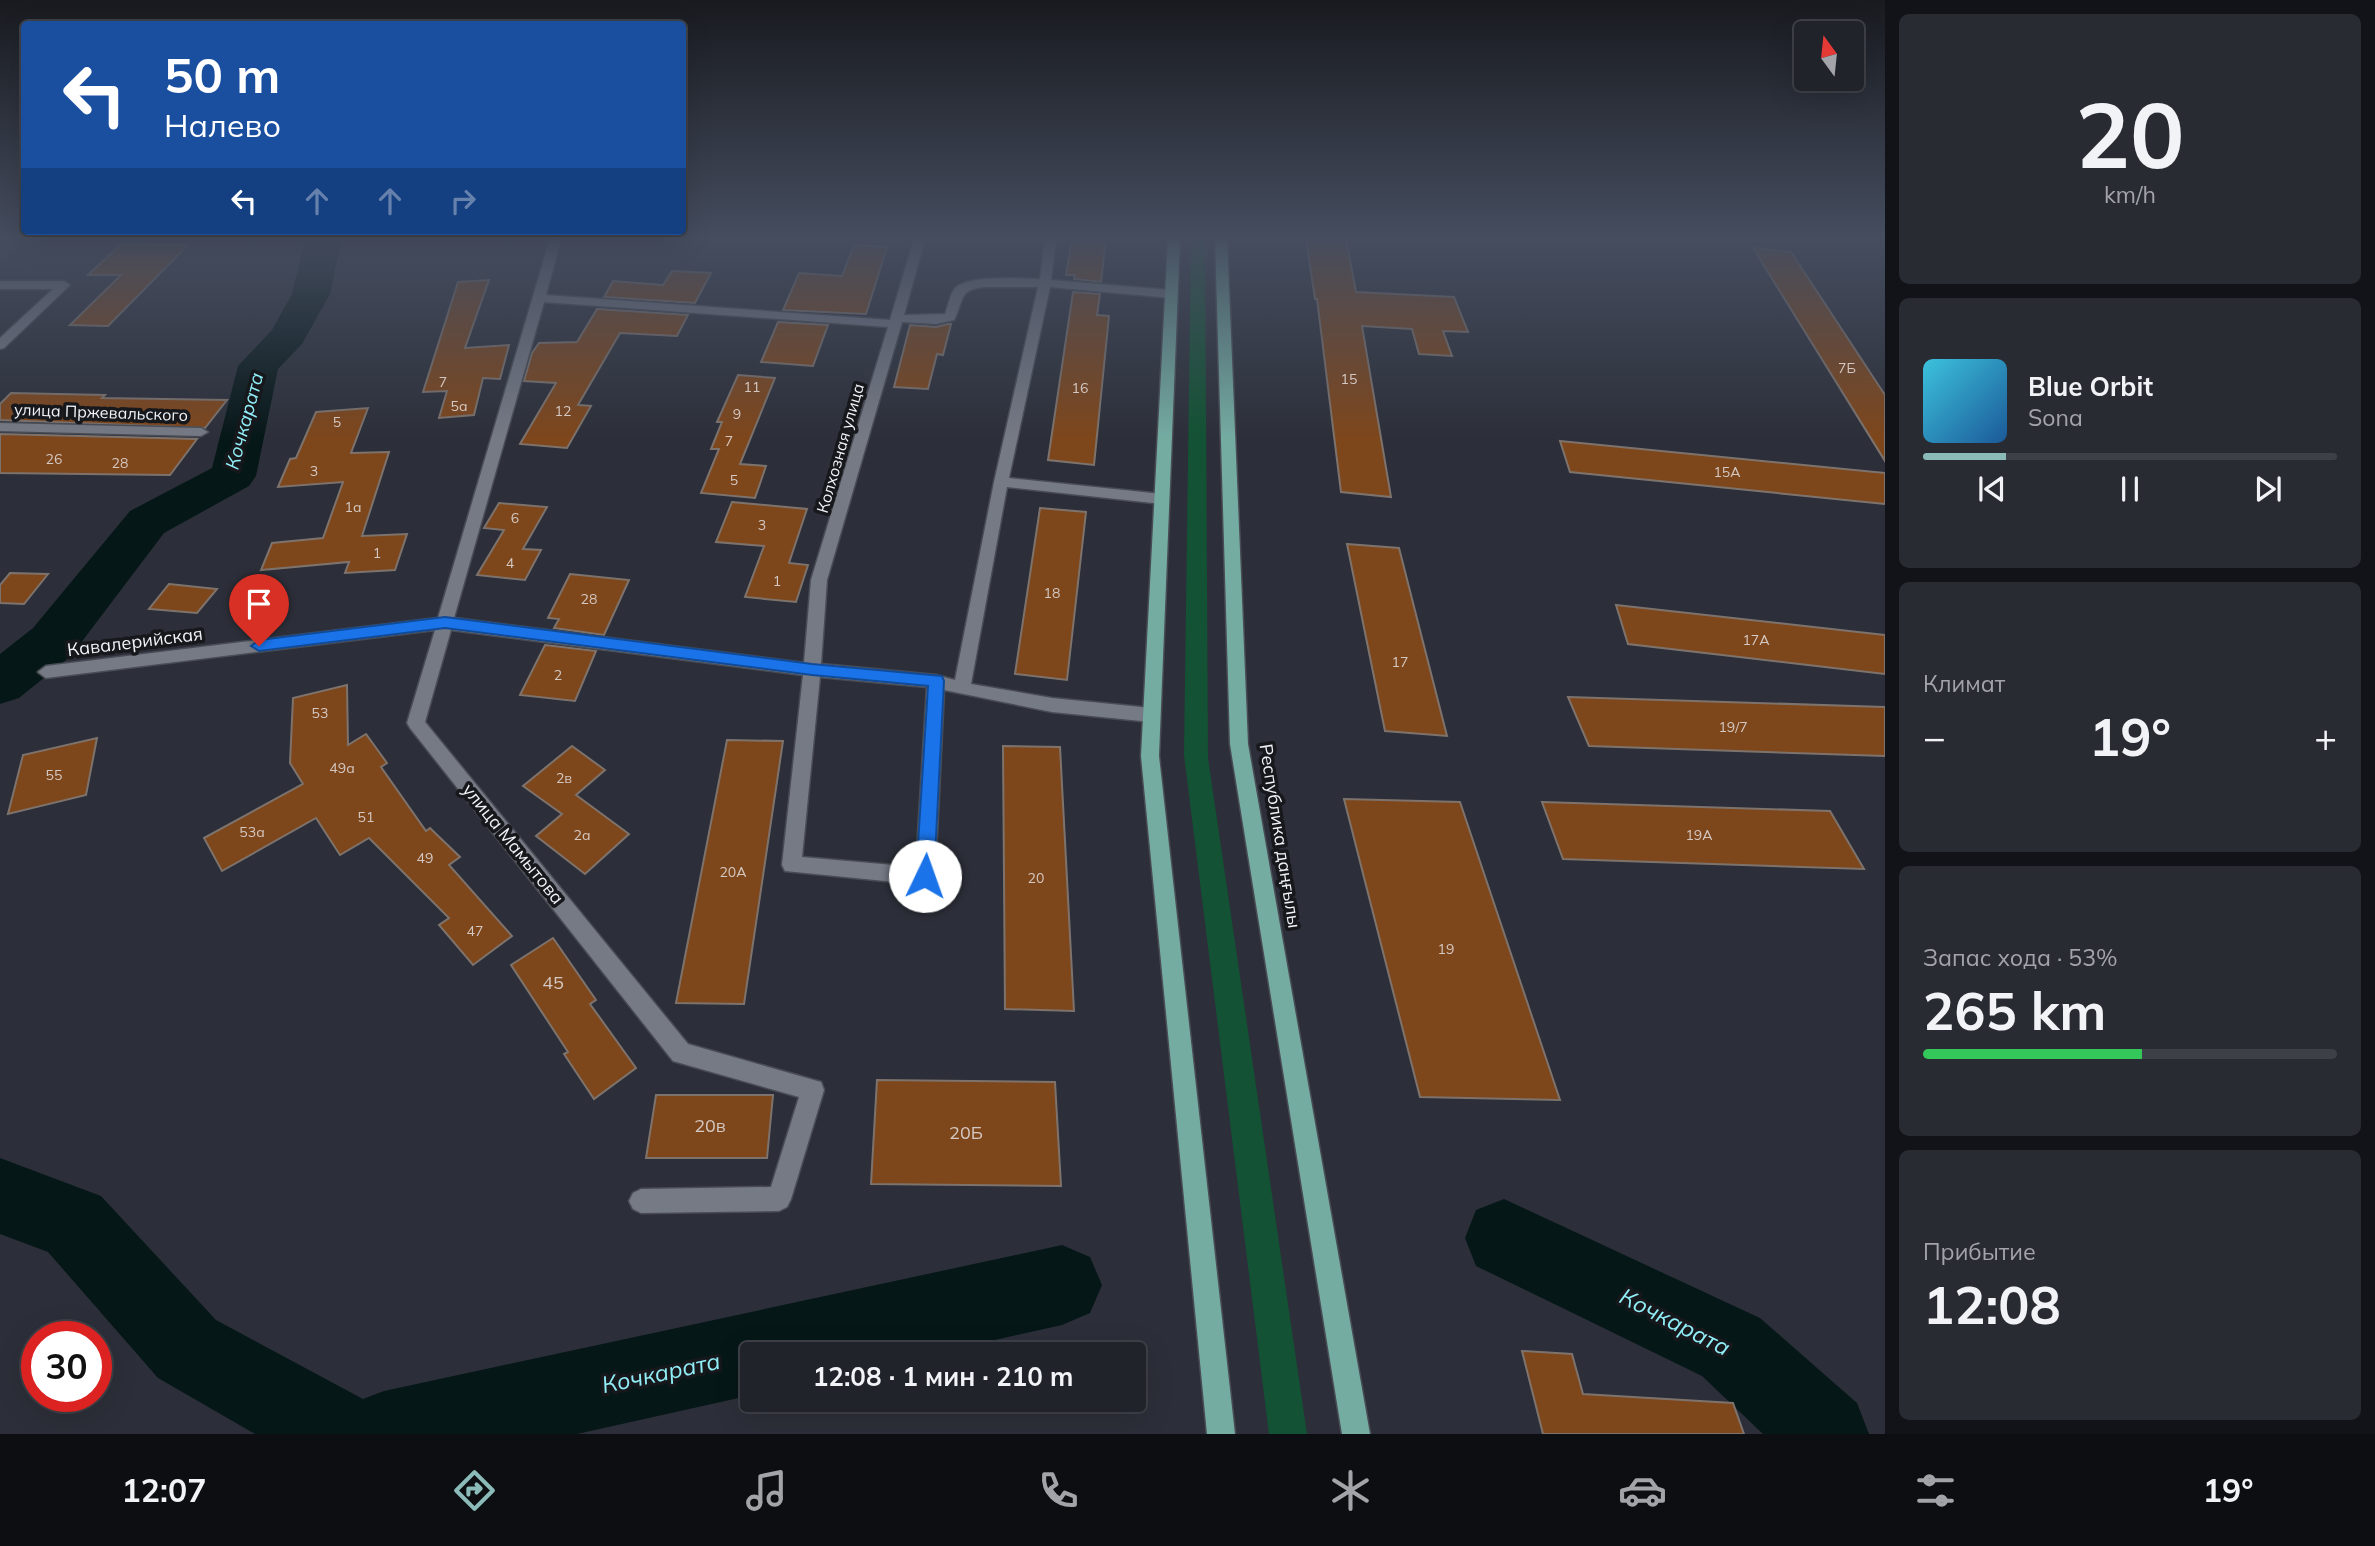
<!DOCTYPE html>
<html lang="ru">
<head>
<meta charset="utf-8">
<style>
	body { margin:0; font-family:Mulish,sans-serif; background:#292b33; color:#f1f3f6; height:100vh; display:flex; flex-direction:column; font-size:26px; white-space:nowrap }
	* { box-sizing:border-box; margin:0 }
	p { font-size:23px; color:#a2a4a9 }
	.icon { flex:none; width:38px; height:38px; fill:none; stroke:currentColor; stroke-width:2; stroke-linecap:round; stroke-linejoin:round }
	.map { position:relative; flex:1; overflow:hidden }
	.details { display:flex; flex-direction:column; gap:14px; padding:14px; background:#121318; width:490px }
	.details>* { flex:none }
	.top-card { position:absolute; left:21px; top:21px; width:665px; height:214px; border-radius:7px; box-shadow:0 7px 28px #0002,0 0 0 2px #3e4047; background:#1a4fa0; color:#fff; overflow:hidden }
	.needle { width:46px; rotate:345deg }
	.buttons { position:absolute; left:1794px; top:21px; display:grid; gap:14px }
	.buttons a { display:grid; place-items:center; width:70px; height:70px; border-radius:7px; background:#21232b; box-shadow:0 7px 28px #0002,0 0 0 2px #3e4047; font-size:35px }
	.speed { position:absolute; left:21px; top:1321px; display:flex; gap:14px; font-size:35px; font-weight:700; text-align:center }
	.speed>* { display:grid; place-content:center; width:91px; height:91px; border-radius:50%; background:#21232b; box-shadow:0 7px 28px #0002,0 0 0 2px #3e4047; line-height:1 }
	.speed .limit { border:10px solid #d22; background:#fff; color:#111 }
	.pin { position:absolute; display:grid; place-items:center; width:60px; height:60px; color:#fff; margin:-72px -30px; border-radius:50% 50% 50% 0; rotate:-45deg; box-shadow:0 0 7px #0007 }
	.pin .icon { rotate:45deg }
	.me { position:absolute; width:77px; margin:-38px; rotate:3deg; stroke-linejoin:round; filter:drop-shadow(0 0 5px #0008) }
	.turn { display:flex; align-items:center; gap:24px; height:147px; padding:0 28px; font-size:32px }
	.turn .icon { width:91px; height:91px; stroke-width:2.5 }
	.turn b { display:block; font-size:49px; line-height:60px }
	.lanes { display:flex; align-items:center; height:66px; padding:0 28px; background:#0003; justify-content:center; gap:35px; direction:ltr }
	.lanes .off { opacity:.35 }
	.big { font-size:52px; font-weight:700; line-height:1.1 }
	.details .widget { flex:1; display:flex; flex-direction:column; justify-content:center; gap:10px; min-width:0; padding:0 24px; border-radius:10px; background:#292b33 }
	.details .dial { align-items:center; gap:0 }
	.dial b { font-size:91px; line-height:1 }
	.song { display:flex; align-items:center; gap:21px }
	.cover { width:84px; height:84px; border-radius:10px; background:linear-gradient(135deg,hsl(190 70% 55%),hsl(210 70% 35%)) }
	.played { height:7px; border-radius:4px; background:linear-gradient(90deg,#8bbbb9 20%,#3e4047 20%) }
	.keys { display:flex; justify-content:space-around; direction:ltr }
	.heat { display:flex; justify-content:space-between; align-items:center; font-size:38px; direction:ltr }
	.charge { height:10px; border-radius:5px; background:linear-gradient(90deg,#34c759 53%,#3e4047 0) }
	.trip { position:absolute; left:740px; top:1342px; width:406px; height:70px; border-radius:7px; background:#21232b; box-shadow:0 7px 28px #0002,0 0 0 2px #3e4047; font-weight:700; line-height:70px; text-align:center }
	.dock { display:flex; height:112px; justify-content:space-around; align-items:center; background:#0d0e11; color:#a2a4a9 }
	.dock .icon { width:49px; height:49px }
	.dock .on { color:#8bbbb9 }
	.dock b { font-size:32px; color:#f1f3f6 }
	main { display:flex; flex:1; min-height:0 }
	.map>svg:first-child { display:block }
	.green { fill:#135234 }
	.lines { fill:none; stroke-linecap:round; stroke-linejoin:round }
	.river { fill:#061718; fill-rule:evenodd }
	.building { fill:#7e461b; stroke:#7e736c; stroke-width:2 }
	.street-casing { stroke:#494c54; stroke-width:3 }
	.primary-casing { stroke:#494c54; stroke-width:3 }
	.street { fill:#767a85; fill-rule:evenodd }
	.primary { fill:#74aca2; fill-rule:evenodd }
	.route { fill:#1a73e8; stroke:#114b97; stroke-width:2 }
	.labels { text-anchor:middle; stroke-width:7; stroke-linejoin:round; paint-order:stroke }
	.number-label { font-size:14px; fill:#d4c8c2 }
	.far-street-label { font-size:16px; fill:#f0f3f9; stroke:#16181c }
	.street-label { font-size:18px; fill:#f0f3f9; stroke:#16181c }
	.near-number-label { font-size:18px; fill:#d4c8c2 }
	.water-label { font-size:19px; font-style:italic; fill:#91eef7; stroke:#16181c }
	.near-water-label { font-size:23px; font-style:italic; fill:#91eef7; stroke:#16181c }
</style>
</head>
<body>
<main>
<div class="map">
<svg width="1885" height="1434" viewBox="0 0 1885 1434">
	<rect width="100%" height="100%" fill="#2c2f39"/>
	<path class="green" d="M 1191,239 L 1205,239 L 1208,758 L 1307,1434 L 1269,1434 L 1184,755 Z"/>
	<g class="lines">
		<g class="river">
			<path d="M 308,239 L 344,239 L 340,246 L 330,294 L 302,344 L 278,369 L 256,476 L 249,486 L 164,533 L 71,656 L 19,698 L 0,704 L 0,654 L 33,628 L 130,511 L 212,468 L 238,366 L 272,330 L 292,294 L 304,245 Z"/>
			<path d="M 0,1158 L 101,1196 L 216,1320 L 363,1399 L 384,1391 L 1062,1245 L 1090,1257 L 1102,1285 L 1090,1313 L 1062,1325 L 932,1354 L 752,1354 L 752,1395 L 577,1434 L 255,1434 L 158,1378 L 48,1252 L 0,1234 Z"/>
			<path d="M 1504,1199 L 1760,1318 L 1857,1403 L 1869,1434 L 1763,1434 L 1702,1376 L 1476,1266 L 1465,1238 L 1476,1210 Z"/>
		</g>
	</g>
	<g class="building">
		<path d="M 1072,239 L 1106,239 L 1101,282 L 1074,279 L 1075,275 L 1066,275 Z"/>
		<path d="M 1306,239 L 1346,239 L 1356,292 L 1454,297 L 1468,332 L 1443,331 L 1452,356 L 1419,354 L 1412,329 L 1362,326 L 1391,497 L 1341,492 L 1317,299 L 1315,299 Z"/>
		<path d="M 121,244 L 188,245 L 108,326 L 70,325 L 121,275 L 88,275 Z"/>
		<path d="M 854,245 L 887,247 L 866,314 L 783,310 L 799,273 L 842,276 Z"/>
		<path d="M 1753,248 L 1791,252 L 1885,395 L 1885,461 Z"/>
		<path d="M 672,271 L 711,273 L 695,303 L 604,297 L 613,281 L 663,285 Z"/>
		<path d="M 489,280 L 465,348 L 509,345 L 500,379 L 483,378 L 474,415 L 439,418 L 447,391 L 423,392 L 458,282 Z"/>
		<path d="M 1073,292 L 1100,294 L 1097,315 L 1109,316 L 1094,465 L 1048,460 Z"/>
		<path d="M 597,309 L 688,315 L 677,336 L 620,333 L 578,405 L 591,406 L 567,448 L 520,444 L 556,383 L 524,381 L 532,353 L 539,343 L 577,342 Z"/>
		<path d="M 778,322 L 828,325 L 813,366 L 761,362 Z"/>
		<path d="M 948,324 L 951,324 L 943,355 L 937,354 L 928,389 L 894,387 L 910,325 L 936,327 Z"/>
		<path d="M 738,375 L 775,378 L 740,464 L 766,466 L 755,498 L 701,493 L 719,449 L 711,449 L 722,422 L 717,422 Z"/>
		<path d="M 11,393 L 105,395 L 102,398 L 227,400 L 205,428 L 0,420 L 0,404 Z"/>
		<path d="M 368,408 L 351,453 L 389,452 L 362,536 L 407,534 L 395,570 L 345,573 L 349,562 L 261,570 L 272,543 L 323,538 L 343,482 L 278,487 L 290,459 L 296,458 L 316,412 Z"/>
		<path d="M 0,434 L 197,439 L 170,475 L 0,473 Z"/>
		<path d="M 1560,441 L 1885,473 L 1885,504 L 1570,472 Z"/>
		<path d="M 732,502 L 807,509 L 789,563 L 808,565 L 796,602 L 745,597 L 764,546 L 716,542 Z"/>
		<path d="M 499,503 L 547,507 L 523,549 L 541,550 L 525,580 L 477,575 L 504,530 L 484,528 Z"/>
		<path d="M 1040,508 L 1086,512 L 1067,680 L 1015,674 Z"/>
		<path d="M 1347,544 L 1399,548 L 1447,736 L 1385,731 Z"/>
		<path d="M 10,573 L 48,574 L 24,604 L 0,603 L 0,585 Z"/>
		<path d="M 570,574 L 629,580 L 604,635 L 554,628 L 559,619 L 548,618 Z"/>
		<path d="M 169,584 L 217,589 L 197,613 L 149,609 Z"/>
		<path d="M 1616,605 L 1885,635 L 1885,674 L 1628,644 Z"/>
		<path d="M 545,645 L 596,651 L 575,701 L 520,695 Z"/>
		<path d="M 347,685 L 348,745 L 366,734 L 387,763 L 381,767 L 426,831 L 430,828 L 460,857 L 449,865 L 512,936 L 473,965 L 439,925 L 449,918 L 369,838 L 340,855 L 316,818 L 222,871 L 204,838 L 303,784 L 290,763 L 293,698 Z"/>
		<path d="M 1568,697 L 1885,707 L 1885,756 L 1589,746 Z"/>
		<path d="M 97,738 L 86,795 L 8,814 L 23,755 Z"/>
		<path d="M 727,740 L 783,741 L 744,1004 L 676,1003 Z"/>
		<path d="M 572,746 L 605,770 L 576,795 L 629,834 L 585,874 L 536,836 L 562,814 L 523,786 Z"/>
		<path d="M 1003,746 L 1060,747 L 1074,1011 L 1005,1009 Z"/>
		<path d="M 1344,799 L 1460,802 L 1560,1100 L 1420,1097 Z"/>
		<path d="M 1542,802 L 1830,811 L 1864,869 L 1563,859 Z"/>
		<path d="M 553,938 L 596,1000 L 590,1004 L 636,1068 L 594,1099 L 564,1054 L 568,1052 L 511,965 Z"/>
		<path d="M 877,1080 L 1055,1082 L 1061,1186 L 871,1184 Z"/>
		<path d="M 656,1095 L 773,1095 L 767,1158 L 646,1158 Z"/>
		<path d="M 1522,1351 L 1572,1354 L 1583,1394 L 1733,1403 L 1744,1434 L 1543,1434 Z"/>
	</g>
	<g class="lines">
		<g class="street-casing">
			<g id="street">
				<path d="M 550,239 L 561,239 L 546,295 L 890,320 L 914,239 L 925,239 L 904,315 L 945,314 C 948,307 950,294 955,288 C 970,274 1020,279 1040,279 L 1045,239 L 1056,239 L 1051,280 L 1171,290 L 1177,294 L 1171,298 L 1050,287 L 1009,478 L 1162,494 L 1169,499 L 1162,504 L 1007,487 L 971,684 L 1052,698 L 1151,708 L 1157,710 L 1160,715 L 1157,720 L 1151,722 L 1052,712 L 944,690 L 935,876 L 932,882 L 925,885 L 785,871 L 782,865 L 803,675 L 451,630 L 425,722 L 688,1044 L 821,1082 L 824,1090 L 791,1199 L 787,1207 L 779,1211 L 641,1213 L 633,1209 L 629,1201 L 633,1193 L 641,1189 L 771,1187 L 799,1097 L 673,1061 L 410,728 L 407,723 L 435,630 L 46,678 L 38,672 L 46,666 L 438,618 ZM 983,287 L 1038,287 L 994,482 L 955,680 L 936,675 L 821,664 L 827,580 L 902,322 L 936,324 L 954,320 C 964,301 958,290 983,287 ZM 544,302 L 888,327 L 811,580 L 804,663 L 454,618 ZM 820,677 L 927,687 L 916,867 L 802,857 Z"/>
				<path d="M 0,281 L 64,281 L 70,285 L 4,348 L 0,349 L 0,338 L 53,289 L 0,289 Z"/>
				<path d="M 0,423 L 201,428 L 208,432 L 201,436 L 0,431 Z"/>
			</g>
		</g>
		<g class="primary-casing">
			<g id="primary">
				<path d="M 1168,239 L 1180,239 L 1159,756 L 1235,1434 L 1207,1434 L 1141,756 Z"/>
				<path d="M 1215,239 L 1227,239 L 1248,744 L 1370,1434 L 1342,1434 L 1230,744 Z"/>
			</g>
		</g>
		<use href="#street" class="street"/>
		<use href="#primary" class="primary"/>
	</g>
	<linearGradient id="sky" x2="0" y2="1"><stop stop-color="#181a1f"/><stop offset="0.54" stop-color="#454d5f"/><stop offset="1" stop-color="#454d5f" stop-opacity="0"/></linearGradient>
	<rect width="1885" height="440" fill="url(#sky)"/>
	<path class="route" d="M 445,617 L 812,664 L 942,676 L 944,681 L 934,876 L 931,881 L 925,883 L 919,881 L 916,876 L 928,686 L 812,675 L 445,628 L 259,651 L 251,646 L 259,640 Z"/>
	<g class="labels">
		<g class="number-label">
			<text x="1847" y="373">7Б</text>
			<text x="1349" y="384">15</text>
			<text x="443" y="387">7</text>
			<text x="752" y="392">11</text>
			<text x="1080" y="393">16</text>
			<text x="459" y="411">5а</text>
			<text x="563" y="416">12</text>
			<text x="737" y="419">9</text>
			<text x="337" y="427">5</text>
			<text x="729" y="446">7</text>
			<text x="54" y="464">26</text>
			<text x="120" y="468">28</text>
			<text x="314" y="476">3</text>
			<text x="1727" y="477">15А</text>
			<text x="734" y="485">5</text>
			<text x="353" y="512">1а</text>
			<text x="515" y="523">6</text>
			<text x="762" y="530">3</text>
			<text x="377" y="558">1</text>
			<text x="510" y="568">4</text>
			<text x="777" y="586">1</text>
			<text x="1052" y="598">18</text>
			<text x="589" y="604">28</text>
			<text x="1756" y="645">17А</text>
			<text x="1400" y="667">17</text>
			<text x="558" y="680">2</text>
			<text x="320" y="718">53</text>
			<text x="1733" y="732">19/7</text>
			<text x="342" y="773">49а</text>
			<text x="54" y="780">55</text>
			<text x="564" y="783">2в</text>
			<text x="366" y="822">51</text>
			<text x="252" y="837">53а</text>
			<text x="582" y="840">2а</text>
			<text x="1699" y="840">19А</text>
			<text x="425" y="863">49</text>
			<text x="733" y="877">20А</text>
			<text x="1036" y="883">20</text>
			<text x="475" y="936">47</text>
			<text x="1446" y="954">19</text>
		</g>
		<g class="far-street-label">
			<text transform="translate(101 412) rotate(2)" y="6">улица Пржевальского</text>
			<text transform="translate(840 448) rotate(-74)" y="6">Колхозная улица</text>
		</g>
		<g class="street-label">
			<text transform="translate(135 642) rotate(-7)" y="6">Кавалерийская</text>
			<text transform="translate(1280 836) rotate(81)" y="6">Республика даңғылы</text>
			<text transform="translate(513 844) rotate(51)" y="6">улица Мамытова</text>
		</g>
		<g class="near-number-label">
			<text x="553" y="989">45</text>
			<text x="710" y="1132">20в</text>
			<text x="966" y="1139">20Б</text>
		</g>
		<g class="water-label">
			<text transform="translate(244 421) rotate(-75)" y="7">Кочкарата</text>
		</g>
		<g class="near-water-label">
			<text transform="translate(1675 1322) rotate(27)" y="8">Кочкарата</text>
			<text transform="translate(661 1373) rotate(-12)" y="8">Кочкарата</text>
		</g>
	</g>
</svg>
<div class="buttons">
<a><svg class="needle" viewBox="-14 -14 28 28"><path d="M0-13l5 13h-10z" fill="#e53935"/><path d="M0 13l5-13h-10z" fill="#a2a4a9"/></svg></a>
</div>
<div class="speed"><div class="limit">30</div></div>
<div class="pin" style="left:259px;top:646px;background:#d93025"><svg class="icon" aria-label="arrive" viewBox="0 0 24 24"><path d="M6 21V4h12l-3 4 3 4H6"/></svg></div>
<svg class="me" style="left:925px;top:876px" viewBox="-20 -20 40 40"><circle r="19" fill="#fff"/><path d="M0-13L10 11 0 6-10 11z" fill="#1a73e8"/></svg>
<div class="trip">12:08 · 1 мин · 210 m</div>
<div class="top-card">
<div class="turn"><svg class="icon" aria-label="left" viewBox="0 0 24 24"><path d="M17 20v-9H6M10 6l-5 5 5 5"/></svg><div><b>50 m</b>Налево</div></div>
<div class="lanes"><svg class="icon" aria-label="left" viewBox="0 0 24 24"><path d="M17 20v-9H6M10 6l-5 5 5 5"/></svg><svg class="icon off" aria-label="ahead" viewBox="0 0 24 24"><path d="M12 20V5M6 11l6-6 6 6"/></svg><svg class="icon off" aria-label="ahead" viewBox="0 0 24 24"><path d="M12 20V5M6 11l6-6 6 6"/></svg><svg class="icon off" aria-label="right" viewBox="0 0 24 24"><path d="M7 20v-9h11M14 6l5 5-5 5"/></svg></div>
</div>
</div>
<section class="details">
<div class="widget dial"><b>20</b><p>km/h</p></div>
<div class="widget">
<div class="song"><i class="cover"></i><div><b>Blue Orbit</b><p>Sona</p></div></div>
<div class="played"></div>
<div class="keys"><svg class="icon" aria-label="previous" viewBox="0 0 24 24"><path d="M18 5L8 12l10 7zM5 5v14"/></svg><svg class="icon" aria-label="pause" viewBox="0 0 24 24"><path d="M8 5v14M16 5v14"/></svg><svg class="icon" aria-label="next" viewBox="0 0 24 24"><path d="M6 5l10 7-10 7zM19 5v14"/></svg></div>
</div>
<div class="widget"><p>Климат</p>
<div class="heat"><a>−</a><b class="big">19°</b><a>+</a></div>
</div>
<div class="widget"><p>Запас хода · 53%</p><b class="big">265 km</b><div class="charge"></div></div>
<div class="widget"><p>Прибытие</p><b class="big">12:08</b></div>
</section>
</main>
<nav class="dock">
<b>12:07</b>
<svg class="icon on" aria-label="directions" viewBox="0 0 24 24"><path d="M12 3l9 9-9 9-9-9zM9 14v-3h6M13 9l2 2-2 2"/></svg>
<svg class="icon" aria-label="music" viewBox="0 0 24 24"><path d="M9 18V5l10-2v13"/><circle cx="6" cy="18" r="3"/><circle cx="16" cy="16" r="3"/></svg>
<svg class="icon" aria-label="phone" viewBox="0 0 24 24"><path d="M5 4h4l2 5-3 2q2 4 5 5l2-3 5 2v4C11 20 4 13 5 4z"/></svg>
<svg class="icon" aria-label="climate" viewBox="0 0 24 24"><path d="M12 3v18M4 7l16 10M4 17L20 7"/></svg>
<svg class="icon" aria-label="car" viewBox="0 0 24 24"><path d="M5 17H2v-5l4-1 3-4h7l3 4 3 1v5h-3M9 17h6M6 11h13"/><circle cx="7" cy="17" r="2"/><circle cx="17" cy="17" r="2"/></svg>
<svg class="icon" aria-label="filters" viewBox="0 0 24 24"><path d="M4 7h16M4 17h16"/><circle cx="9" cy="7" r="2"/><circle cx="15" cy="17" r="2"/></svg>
<b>19°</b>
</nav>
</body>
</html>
